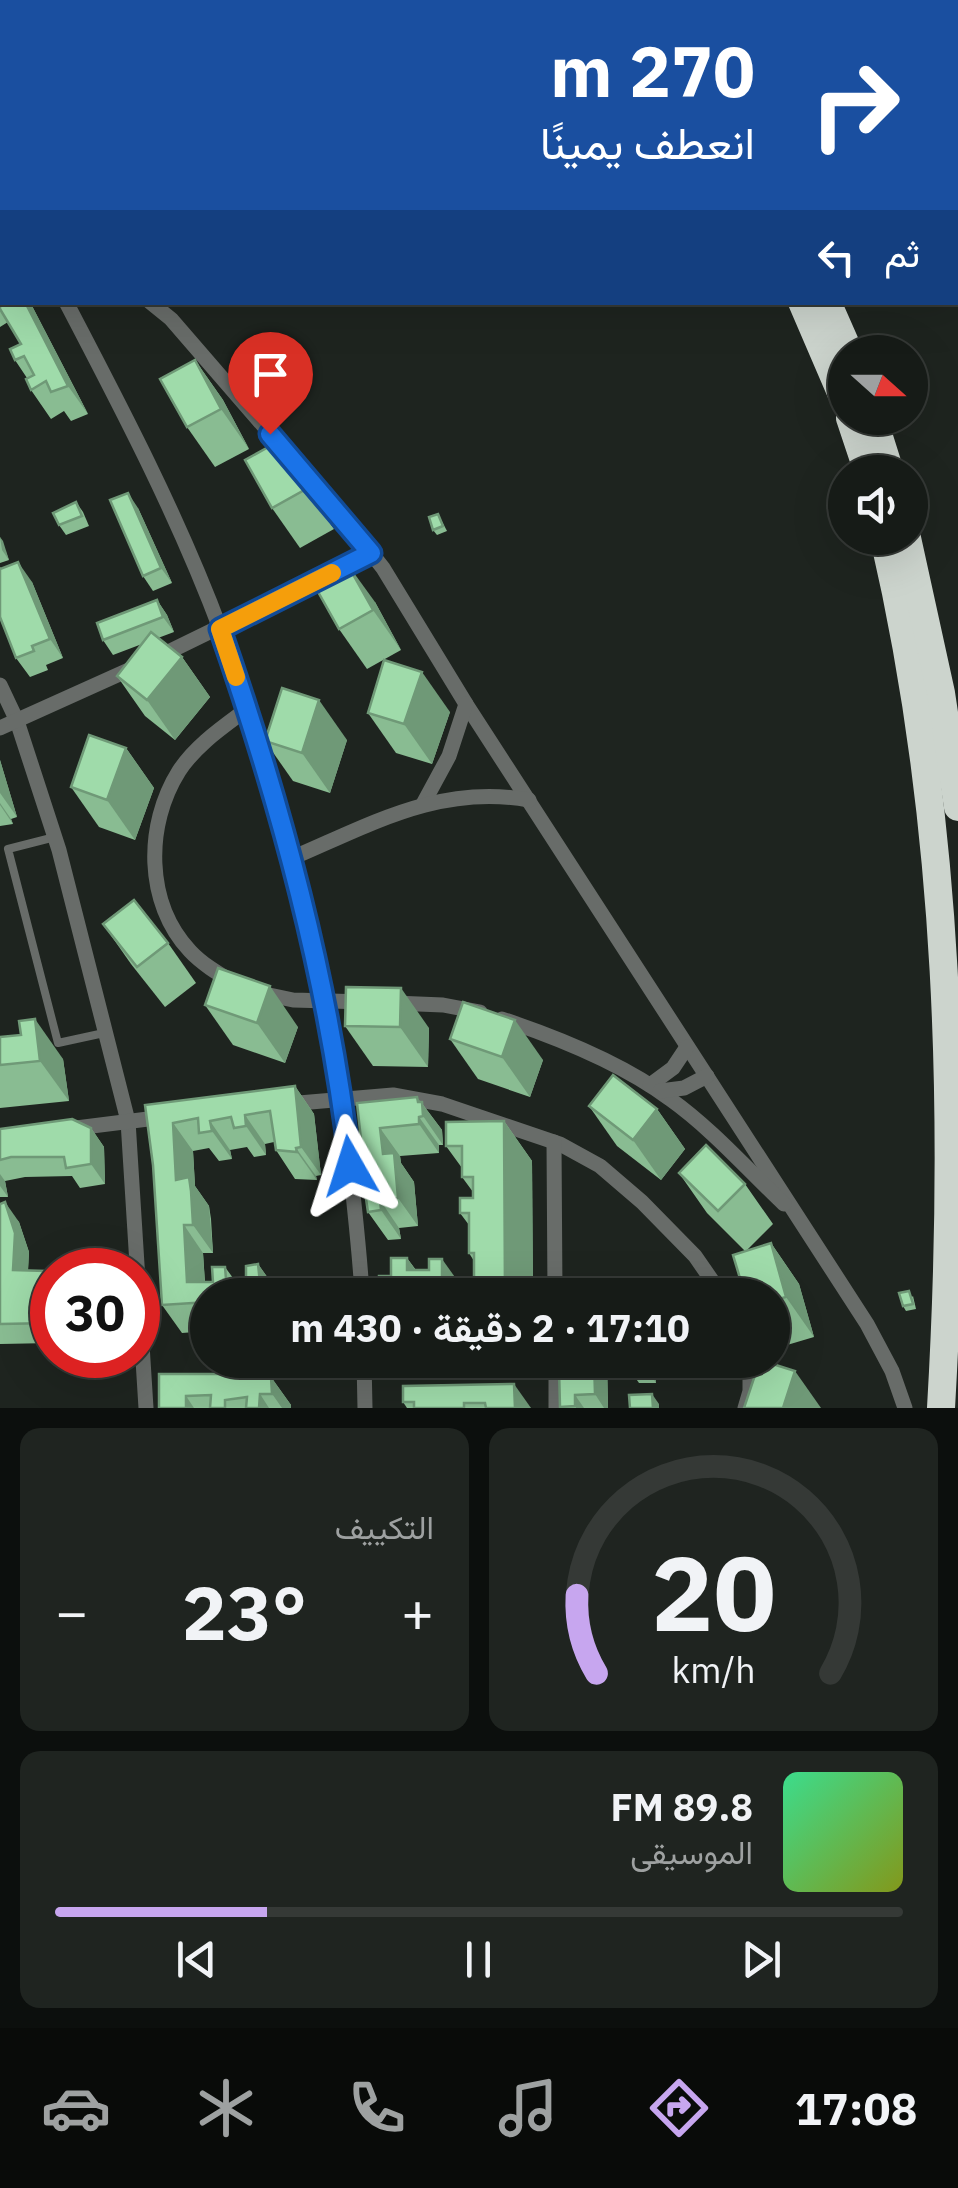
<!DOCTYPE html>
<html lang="ar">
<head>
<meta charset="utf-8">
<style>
	body { margin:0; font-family:"IBM Plex Sans",Vazirmatn,sans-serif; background:#1f2420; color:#f1f3f6; direction:rtl; height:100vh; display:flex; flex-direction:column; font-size:38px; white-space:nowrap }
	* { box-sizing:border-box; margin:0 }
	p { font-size:32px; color:#9ea1a1 }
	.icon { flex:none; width:55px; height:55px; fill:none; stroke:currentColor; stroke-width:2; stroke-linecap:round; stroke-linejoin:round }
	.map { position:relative; height:1408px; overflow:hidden; direction:ltr }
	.drawer { display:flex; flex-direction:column; gap:20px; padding:20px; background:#0c0f0d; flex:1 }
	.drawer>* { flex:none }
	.guide { position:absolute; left:0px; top:0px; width:960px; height:305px; box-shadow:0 10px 40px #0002,0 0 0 2px #353936; direction:rtl; background:#1a4fa0; color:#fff; overflow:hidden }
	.needle { width:65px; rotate:111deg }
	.controls { position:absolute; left:828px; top:335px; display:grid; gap:20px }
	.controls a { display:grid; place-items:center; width:100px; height:100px; border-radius:50%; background:#161b17; box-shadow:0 10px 40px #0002,0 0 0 2px #353936; font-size:50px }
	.speed { position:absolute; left:30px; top:1248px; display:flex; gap:20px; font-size:50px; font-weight:700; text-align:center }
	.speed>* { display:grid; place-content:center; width:130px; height:130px; border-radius:50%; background:#161b17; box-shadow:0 10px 40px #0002,0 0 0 2px #353936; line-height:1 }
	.speed .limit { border:15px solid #d22; background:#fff; color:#111 }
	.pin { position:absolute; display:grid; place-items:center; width:85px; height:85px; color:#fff; margin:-102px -42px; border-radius:50% 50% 50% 0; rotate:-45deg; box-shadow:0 0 10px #0007 }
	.pin .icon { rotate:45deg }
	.me { position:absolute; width:110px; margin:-55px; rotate:354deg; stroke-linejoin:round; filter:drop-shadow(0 0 8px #0008) }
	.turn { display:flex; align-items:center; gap:35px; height:210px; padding:0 40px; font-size:45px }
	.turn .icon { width:130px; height:130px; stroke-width:2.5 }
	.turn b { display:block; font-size:70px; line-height:85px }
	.then { display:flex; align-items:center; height:95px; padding:0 40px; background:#0003; gap:20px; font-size:38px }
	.big { font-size:75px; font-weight:700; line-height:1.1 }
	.drawer .card { flex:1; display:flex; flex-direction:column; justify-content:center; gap:15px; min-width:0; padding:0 35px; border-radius:20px; background:#1f2420 }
	.drawer .dial { align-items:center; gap:0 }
	.dial svg { height:260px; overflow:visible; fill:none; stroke:#353936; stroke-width:7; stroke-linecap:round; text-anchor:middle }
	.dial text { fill:#f1f3f6; stroke:none }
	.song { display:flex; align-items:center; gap:30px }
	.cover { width:120px; height:120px; border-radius:15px; background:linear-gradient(135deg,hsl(150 70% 55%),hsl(70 70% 35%)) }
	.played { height:10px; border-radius:5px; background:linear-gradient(90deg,#c7a6ef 25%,#353936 25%) }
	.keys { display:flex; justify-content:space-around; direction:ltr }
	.heat { display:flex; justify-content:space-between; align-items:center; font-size:55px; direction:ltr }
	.drawer .tiles { flex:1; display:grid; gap:20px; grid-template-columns:1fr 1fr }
	.card:last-child { grid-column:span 2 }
	.trip { position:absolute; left:190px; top:1278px; width:600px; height:100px; border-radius:50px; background:#161b17; box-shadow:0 10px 40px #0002,0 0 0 2px #353936; font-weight:700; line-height:100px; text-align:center; direction:rtl }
	.tab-bar { display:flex; height:160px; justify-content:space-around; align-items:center; background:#090b09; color:#9ea1a1 }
	.tab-bar .icon { width:70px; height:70px }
	.tab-bar .active { color:#c7a6ef }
	.tab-bar b { font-size:45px; color:#f1f3f6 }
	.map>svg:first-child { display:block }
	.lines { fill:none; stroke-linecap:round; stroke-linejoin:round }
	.lane { stroke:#686c69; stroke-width:8 }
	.street { stroke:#686c69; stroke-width:15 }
	.highway { stroke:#ccd4cd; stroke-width:28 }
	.wall { fill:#89bc92 }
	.shaded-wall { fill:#6f9977 }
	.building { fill:#9fdbaa; stroke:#6f9977; stroke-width:2.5 }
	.route-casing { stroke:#114b97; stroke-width:25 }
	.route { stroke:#1a73e8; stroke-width:18 }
	.slow { stroke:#f59e0b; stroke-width:18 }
</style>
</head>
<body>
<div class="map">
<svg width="958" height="1408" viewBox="0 0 958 1408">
	<rect width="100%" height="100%" fill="#1e241f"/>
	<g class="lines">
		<path class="lane" d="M 55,837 L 8,849 L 58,1043 L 104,1033"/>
		<g class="street">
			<path d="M 0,196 L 2,200"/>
			<path d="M 66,302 C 122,409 179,518 221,631 C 286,807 330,988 351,1174 C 355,1215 360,1255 362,1295"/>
			<path d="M 150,302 L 171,319 L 345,520 L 383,568 L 466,704 L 867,1324 L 892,1371 L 905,1408"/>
			<path d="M 154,659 L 371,553"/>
			<path d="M 0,685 L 17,721 L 59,850 L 128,1121 L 146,1408"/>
			<path d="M 0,728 L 133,668"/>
			<path d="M 423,804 L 449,756 L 466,704"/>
			<path d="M 292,858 C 372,824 440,784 529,800"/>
			<path d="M 234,983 C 219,974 202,964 190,951 C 145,903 145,825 179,771 C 196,745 223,727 247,709"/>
			<path d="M 260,993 L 293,1000 L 366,1002"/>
			<path d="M 394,1003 L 443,1005 L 480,1012"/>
			<path d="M 502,1019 C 559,1038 622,1063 670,1099 C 712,1129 747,1169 784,1204"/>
			<path d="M 650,1085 L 673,1068 L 687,1047"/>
			<path d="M 660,1091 L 684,1088 L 707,1076"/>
			<path d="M 287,1104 L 393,1095 L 442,1104 L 560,1144 L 600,1166 L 642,1202 L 695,1256 L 722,1295"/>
			<path d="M 68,1129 L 164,1117"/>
			<path d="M 554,1142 L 555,1295"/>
			<path d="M 364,1360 L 365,1408"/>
			<path d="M 556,1360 L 556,1408"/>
			<path d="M 745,1408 L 750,1391 L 750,1360"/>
		</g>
		<g class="highway">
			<path d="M 659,0 L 660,2"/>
			<path d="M 684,0 L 685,2"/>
			<path d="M 802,302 L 845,402"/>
			<path d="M 827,302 L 849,352"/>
			<path d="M 850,418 L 868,472"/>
			<path d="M 873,418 L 890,472"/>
			<path d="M 884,538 C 950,821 958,1118 941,1408"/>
			<path d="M 907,538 L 941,693 L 958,807"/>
		</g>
	</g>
	<g class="wall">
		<path d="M 0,236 L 2,240 L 2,255 L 0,256 Z"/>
		<path d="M 0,266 L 2,302 L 30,302 L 88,414 L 71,421 L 64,411 L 51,419 L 31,390 L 27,378 L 15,360 L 21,344 L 8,322 L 0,327 Z"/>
		<path d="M 195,360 L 223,400 L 249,449 L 215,467 L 187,427 Z"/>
		<path d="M 306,489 L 334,529 L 300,548 L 272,508 Z"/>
		<path d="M 76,502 L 83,512 L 89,526 L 66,535 L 59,525 Z"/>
		<path d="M 138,508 L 172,583 L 153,591 L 143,576 Z"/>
		<path d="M 438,514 L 447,531 L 437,535 L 433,530 Z"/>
		<path d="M 0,537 L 9,560 L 0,563 Z"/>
		<path d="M 0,567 L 2,569 L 32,582 L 63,658 L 46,665 L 48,670 L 30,677 L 16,658 L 0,617 Z"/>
		<path d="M 157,600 L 167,615 L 174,632 L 158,638 L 182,657 L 210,697 L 175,740 L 145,716 L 117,676 L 142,644 L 113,655 L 103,640 Z"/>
		<path d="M 375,602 L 401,650 L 367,669 L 339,629 Z"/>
		<path d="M 450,712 L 432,764 L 396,753 L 368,713 Z"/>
		<path d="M 347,740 L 330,793 L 293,781 L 265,741 Z"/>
		<path d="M 126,748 L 154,788 L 135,840 L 99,827 L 71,787 Z"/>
		<path d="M 0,760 L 17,817 L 11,819 L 13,824 L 0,826 Z"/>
		<path d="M 103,924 L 168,943 L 196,983 L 165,1007 L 131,964 Z"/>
		<path d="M 205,1005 L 298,1027 L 285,1063 L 233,1045 Z"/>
		<path d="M 345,1026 L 429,1028 L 428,1067 L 373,1066 Z"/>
		<path d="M 0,1037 L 63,1059 L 69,1101 L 0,1108 Z"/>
		<path d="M 450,1039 L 543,1060 L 530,1097 L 478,1079 Z"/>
		<path d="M 295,1086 L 314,1114 L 321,1175 L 316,1176 L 317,1180 L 295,1179 L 276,1150 L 274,1142 L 265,1144 L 266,1155 L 254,1157 L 247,1147 L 230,1150 L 232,1159 L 219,1161 L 209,1148 L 193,1151 L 195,1186 L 209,1206 L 211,1219 L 213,1253 L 203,1253 L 205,1282 L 213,1282 L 225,1267 L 233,1278 L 246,1278 L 258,1264 L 280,1295 L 208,1295 L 208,1331 L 182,1333 L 162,1305 L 153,1165 L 145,1105 Z"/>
		<path d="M 421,1102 L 442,1130 L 443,1145 L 439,1145 L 439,1153 L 400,1156 L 401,1163 L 414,1182 L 418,1226 L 399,1228 L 401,1239 L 388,1240 L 368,1212 L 357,1103 Z"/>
		<path d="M 589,1106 L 657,1109 L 685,1149 L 661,1180 L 617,1146 Z"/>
		<path d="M 504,1121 L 532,1161 L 533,1295 L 379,1295 L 391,1276 L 407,1258 L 416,1270 L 456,1279 L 474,1279 L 474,1261 L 469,1253 L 469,1225 L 460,1213 L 473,1198 L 473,1192 L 462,1177 L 462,1168 L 446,1146 Z"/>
		<path d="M 91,1128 L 104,1147 L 105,1184 L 80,1188 L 72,1176 L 25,1177 L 5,1181 L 8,1197 L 0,1197 L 0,1129 Z"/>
		<path d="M 679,1173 L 745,1184 L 773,1224 L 747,1250 L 771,1243 L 799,1284 L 814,1337 L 777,1348 L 772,1341 L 772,1295 L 745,1251 L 707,1213 Z"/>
		<path d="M 0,1204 L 19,1222 L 29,1252 L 28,1270 L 52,1281 L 52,1343 L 0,1344 Z"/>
		<path d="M 913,1296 L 916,1309 L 906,1311 L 903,1306 Z"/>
		<path d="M 569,1360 L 607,1360 L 608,1408 L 561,1408 L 560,1407 L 574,1369 Z"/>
		<path d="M 632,1360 L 651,1360 L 656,1368 L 656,1383 L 639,1383 L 632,1373 Z"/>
		<path d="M 159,1374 L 260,1374 L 263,1378 L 271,1377 L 291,1405 L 291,1408 L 159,1408 Z"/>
		<path d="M 403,1386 L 531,1408 L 407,1408 L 403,1402 Z"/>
	</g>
	<g class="shaded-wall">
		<path d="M 25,302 L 30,302 L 88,414 L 68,386 Z"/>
		<path d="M 195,360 L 223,400 L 249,449 L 221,409 Z"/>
		<path d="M 128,493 L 138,508 L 172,583 L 161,568 Z"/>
		<path d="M 0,537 L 3,541 L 9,560 L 2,550 Z"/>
		<path d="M 18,562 L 32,582 L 63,658 L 50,639 Z"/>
		<path d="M 346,562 L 375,602 L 401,650 L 373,610 Z"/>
		<path d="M 157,600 L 167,615 L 174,632 L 163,617 Z"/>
		<path d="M 182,657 L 210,697 L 175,740 L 147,700 Z"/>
		<path d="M 422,672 L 450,712 L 432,764 L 404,724 Z"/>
		<path d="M 319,700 L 347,740 L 330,793 L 302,753 Z"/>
		<path d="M 126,748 L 154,788 L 135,840 L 107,800 Z"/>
		<path d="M 0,760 L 17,817 L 0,793 Z"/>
		<path d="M 0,803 L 11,819 L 13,824 L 0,805 Z"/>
		<path d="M 270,986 L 298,1027 L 285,1063 L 257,1023 Z"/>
		<path d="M 401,988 L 429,1028 L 428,1067 L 400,1027 Z"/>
		<path d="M 35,1019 L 63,1059 L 69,1101 L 40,1061 Z"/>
		<path d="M 515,1020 L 543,1060 L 530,1097 L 502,1057 Z"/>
		<path d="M 295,1086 L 314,1114 L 321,1175 L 301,1147 Z"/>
		<path d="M 417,1097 L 442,1130 L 443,1145 L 423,1116 Z"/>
		<path d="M 657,1109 L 685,1149 L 661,1180 L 633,1140 Z"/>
		<path d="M 245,1115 L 265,1144 L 266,1155 L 246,1126 Z"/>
		<path d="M 419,1117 L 439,1145 L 439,1153 L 419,1124 Z"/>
		<path d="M 210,1121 L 230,1150 L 232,1159 L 212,1131 Z"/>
		<path d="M 504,1121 L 532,1161 L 533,1295 L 506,1295 L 505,1293 Z"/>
		<path d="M 173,1123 L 193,1151 L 195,1186 L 209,1206 L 213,1253 L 193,1225 L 176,1180 Z"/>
		<path d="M 91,1128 L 104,1147 L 105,1184 L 91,1164 Z"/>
		<path d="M 380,1128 L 400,1156 L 401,1163 L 414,1182 L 418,1226 L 398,1198 L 383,1154 Z"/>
		<path d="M 296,1148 L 316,1176 L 317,1180 L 297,1152 Z"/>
		<path d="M 0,1174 L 5,1181 L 8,1197 L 0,1186 Z"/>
		<path d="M 380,1200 L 399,1228 L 401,1239 L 381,1210 Z"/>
		<path d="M 5,1202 L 19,1222 L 29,1252 L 27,1290 L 13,1270 Z"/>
		<path d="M 184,1225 L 203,1253 L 206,1302 L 187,1282 Z"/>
		<path d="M 771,1243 L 799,1284 L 814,1337 L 786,1297 Z"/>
		<path d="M 407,1258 L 433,1295 L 407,1270 Z"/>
		<path d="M 442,1259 L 467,1294 L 442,1279 Z"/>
		<path d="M 258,1264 L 270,1281 L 280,1295 L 268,1295 L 260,1283 Z"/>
		<path d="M 46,1271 L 52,1281 L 52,1298 L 46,1289 Z"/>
		<path d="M 594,1360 L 607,1360 L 608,1408 L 604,1408 L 595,1394 Z"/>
		<path d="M 649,1360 L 656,1368 L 656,1383 L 650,1373 Z"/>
		<path d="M 795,1371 L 821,1408 L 783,1408 Z"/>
		<path d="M 260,1374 L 272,1391 L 271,1377 L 291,1405 L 291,1408 L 282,1408 L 261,1378 Z"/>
		<path d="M 514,1384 L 531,1408 L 515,1408 Z"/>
		<path d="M 260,1394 L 269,1408 L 259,1408 Z"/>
		<path d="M 652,1394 L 659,1404 L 659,1408 L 653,1408 Z"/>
		<path d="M 575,1395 L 584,1408 L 576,1408 Z"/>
		<path d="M 186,1396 L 194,1408 L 186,1408 Z"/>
	</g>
	<g class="building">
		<path d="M 2,265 L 2,302 L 25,302 L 68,386 L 51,392 L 46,381 L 31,390 L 26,379 L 34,375 L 24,356 L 15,360 L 10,349 L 21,344 L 0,309 L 0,266 Z"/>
		<path d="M 195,360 L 221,409 L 187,427 L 160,379 Z"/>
		<path d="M 272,445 L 306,489 L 272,508 L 245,460 Z"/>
		<path d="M 128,493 L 161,568 L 143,576 L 110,500 Z"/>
		<path d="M 76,502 L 82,516 L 59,525 L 53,513 Z"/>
		<path d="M 438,514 L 443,526 L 433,530 L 429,517 Z"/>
		<path d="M 18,562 L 50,639 L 32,646 L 34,651 L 16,658 L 0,617 L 0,569 Z"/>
		<path d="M 346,562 L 373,610 L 339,629 L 312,581 Z"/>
		<path d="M 157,600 L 163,617 L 103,640 L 97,623 Z"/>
		<path d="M 151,632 L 182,657 L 147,700 L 117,676 Z"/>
		<path d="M 384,660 L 422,672 L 404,724 L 368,713 Z"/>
		<path d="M 282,688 L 319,700 L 302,753 L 265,741 Z"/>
		<path d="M 89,735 L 126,748 L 107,800 L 71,787 Z"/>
		<path d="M 134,900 L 168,943 L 137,967 L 103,924 Z"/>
		<path d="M 218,968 L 270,986 L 257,1023 L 205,1005 Z"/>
		<path d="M 346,987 L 401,988 L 400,1027 L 345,1026 Z"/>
		<path d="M 463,1002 L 515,1020 L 502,1057 L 450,1039 Z"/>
		<path d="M 35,1019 L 40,1061 L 0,1065 L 0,1037 L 21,1035 L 19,1021 Z"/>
		<path d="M 613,1075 L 657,1109 L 633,1140 L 589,1106 Z"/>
		<path d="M 295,1086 L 301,1147 L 296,1148 L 297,1152 L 276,1150 L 270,1111 L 245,1115 L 246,1126 L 234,1128 L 231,1117 L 210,1121 L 212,1131 L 199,1133 L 198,1118 L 173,1123 L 176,1180 L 189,1177 L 191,1191 L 193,1225 L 184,1225 L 187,1282 L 213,1282 L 212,1267 L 225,1267 L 226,1279 L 246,1278 L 246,1266 L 258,1264 L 260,1283 L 270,1281 L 271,1295 L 208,1295 L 208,1302 L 162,1305 L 153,1165 L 145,1105 Z"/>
		<path d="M 417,1097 L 418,1102 L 422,1102 L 423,1116 L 419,1117 L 419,1124 L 380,1128 L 383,1154 L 394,1153 L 398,1198 L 380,1200 L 381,1210 L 368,1212 L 360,1159 L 363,1158 L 357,1103 Z"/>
		<path d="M 72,1119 L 91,1128 L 91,1164 L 66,1168 L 64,1157 L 11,1157 L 0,1160 L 0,1129 Z"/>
		<path d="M 504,1121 L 505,1293 L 379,1295 L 379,1276 L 391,1276 L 391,1258 L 407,1258 L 407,1270 L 429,1270 L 429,1259 L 442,1259 L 442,1279 L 474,1279 L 474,1253 L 469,1253 L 469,1213 L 460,1213 L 460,1198 L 473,1198 L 473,1177 L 462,1177 L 462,1146 L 446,1146 L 446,1122 Z"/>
		<path d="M 706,1145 L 745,1184 L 718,1211 L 679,1173 Z"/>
		<path d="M 5,1202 L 15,1233 L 13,1270 L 46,1271 L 46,1289 L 52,1289 L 52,1323 L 0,1324 L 0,1204 Z"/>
		<path d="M 771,1243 L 786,1297 L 772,1301 L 772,1295 L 745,1295 L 733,1255 Z"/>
		<path d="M 909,1291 L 913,1304 L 903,1306 L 899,1293 Z"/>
		<path d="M 573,1360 L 594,1360 L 595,1394 L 575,1395 L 575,1406 L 560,1407 L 559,1369 L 574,1369 Z"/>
		<path d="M 632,1360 L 649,1360 L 650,1373 L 632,1373 Z"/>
		<path d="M 760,1360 L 795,1371 L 783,1408 L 744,1408 Z"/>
		<path d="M 159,1374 L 260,1374 L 261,1378 L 271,1377 L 272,1394 L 260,1394 L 259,1408 L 246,1408 L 247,1397 L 225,1400 L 225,1408 L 210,1408 L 211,1395 L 186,1396 L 186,1408 L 159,1408 Z"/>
		<path d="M 514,1384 L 515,1408 L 486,1408 L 485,1403 L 464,1403 L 464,1408 L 414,1408 L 414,1402 L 403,1402 L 403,1386 Z"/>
		<path d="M 652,1394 L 653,1408 L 630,1408 L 629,1395 Z"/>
	</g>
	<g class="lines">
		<g class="route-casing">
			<path id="route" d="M 270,434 L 371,553 L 220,629 C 281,805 329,981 350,1166"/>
		</g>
		<use href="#route" class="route"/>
		<path class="slow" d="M 236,677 L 220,629 L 332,573"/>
	</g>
</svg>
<div class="controls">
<a><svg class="needle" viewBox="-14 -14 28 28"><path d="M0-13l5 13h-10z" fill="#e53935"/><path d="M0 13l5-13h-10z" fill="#9ea1a1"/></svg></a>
<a><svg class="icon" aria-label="sound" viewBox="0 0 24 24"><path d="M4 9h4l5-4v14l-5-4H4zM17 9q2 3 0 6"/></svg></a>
</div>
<div class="speed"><div class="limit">30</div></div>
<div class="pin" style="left:270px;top:434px;background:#d93025"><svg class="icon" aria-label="arrive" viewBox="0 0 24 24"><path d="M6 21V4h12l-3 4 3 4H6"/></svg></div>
<svg class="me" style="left:350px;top:1166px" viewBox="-20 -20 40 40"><path d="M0-17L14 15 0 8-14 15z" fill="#1a73e8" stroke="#fff" stroke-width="4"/></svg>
<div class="trip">17:10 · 2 دقيقة · 430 m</div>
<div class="guide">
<div class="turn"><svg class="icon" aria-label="right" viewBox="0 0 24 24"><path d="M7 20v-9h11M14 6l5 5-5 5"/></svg><div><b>270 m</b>انعطف يمينًا</div></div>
<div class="then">ثم<svg class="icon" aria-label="left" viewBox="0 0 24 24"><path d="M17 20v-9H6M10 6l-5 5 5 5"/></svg></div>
</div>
</div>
<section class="drawer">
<div class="tiles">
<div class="card dial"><svg viewBox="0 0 100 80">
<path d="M14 69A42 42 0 1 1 86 69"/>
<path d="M14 69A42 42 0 0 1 8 45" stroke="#c7a6ef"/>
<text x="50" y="56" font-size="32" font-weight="700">20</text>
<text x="50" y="72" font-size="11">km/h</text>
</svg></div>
<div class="card"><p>التكييف</p>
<div class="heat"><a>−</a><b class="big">23°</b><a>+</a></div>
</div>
<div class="card">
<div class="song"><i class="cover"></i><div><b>89.8 FM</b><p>الموسيقى</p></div></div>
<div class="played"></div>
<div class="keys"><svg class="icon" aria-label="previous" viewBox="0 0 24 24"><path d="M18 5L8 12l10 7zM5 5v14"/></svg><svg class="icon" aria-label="pause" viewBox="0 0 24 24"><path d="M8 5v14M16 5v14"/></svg><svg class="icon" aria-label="next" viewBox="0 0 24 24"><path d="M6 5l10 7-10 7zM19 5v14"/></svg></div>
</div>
</div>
</section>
<nav class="tab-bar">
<b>17:08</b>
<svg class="icon active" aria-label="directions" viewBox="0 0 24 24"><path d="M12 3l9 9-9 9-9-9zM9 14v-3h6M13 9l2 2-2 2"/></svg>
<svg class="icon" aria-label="music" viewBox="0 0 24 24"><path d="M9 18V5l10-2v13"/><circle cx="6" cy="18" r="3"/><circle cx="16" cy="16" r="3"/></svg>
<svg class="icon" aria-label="phone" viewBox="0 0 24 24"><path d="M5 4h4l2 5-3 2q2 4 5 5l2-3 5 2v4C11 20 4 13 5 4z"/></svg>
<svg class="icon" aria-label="climate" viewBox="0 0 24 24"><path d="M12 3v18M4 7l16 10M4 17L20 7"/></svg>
<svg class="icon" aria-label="car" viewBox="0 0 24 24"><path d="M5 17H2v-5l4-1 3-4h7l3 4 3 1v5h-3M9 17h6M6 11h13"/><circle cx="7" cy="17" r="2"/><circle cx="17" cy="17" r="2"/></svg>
</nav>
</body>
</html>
